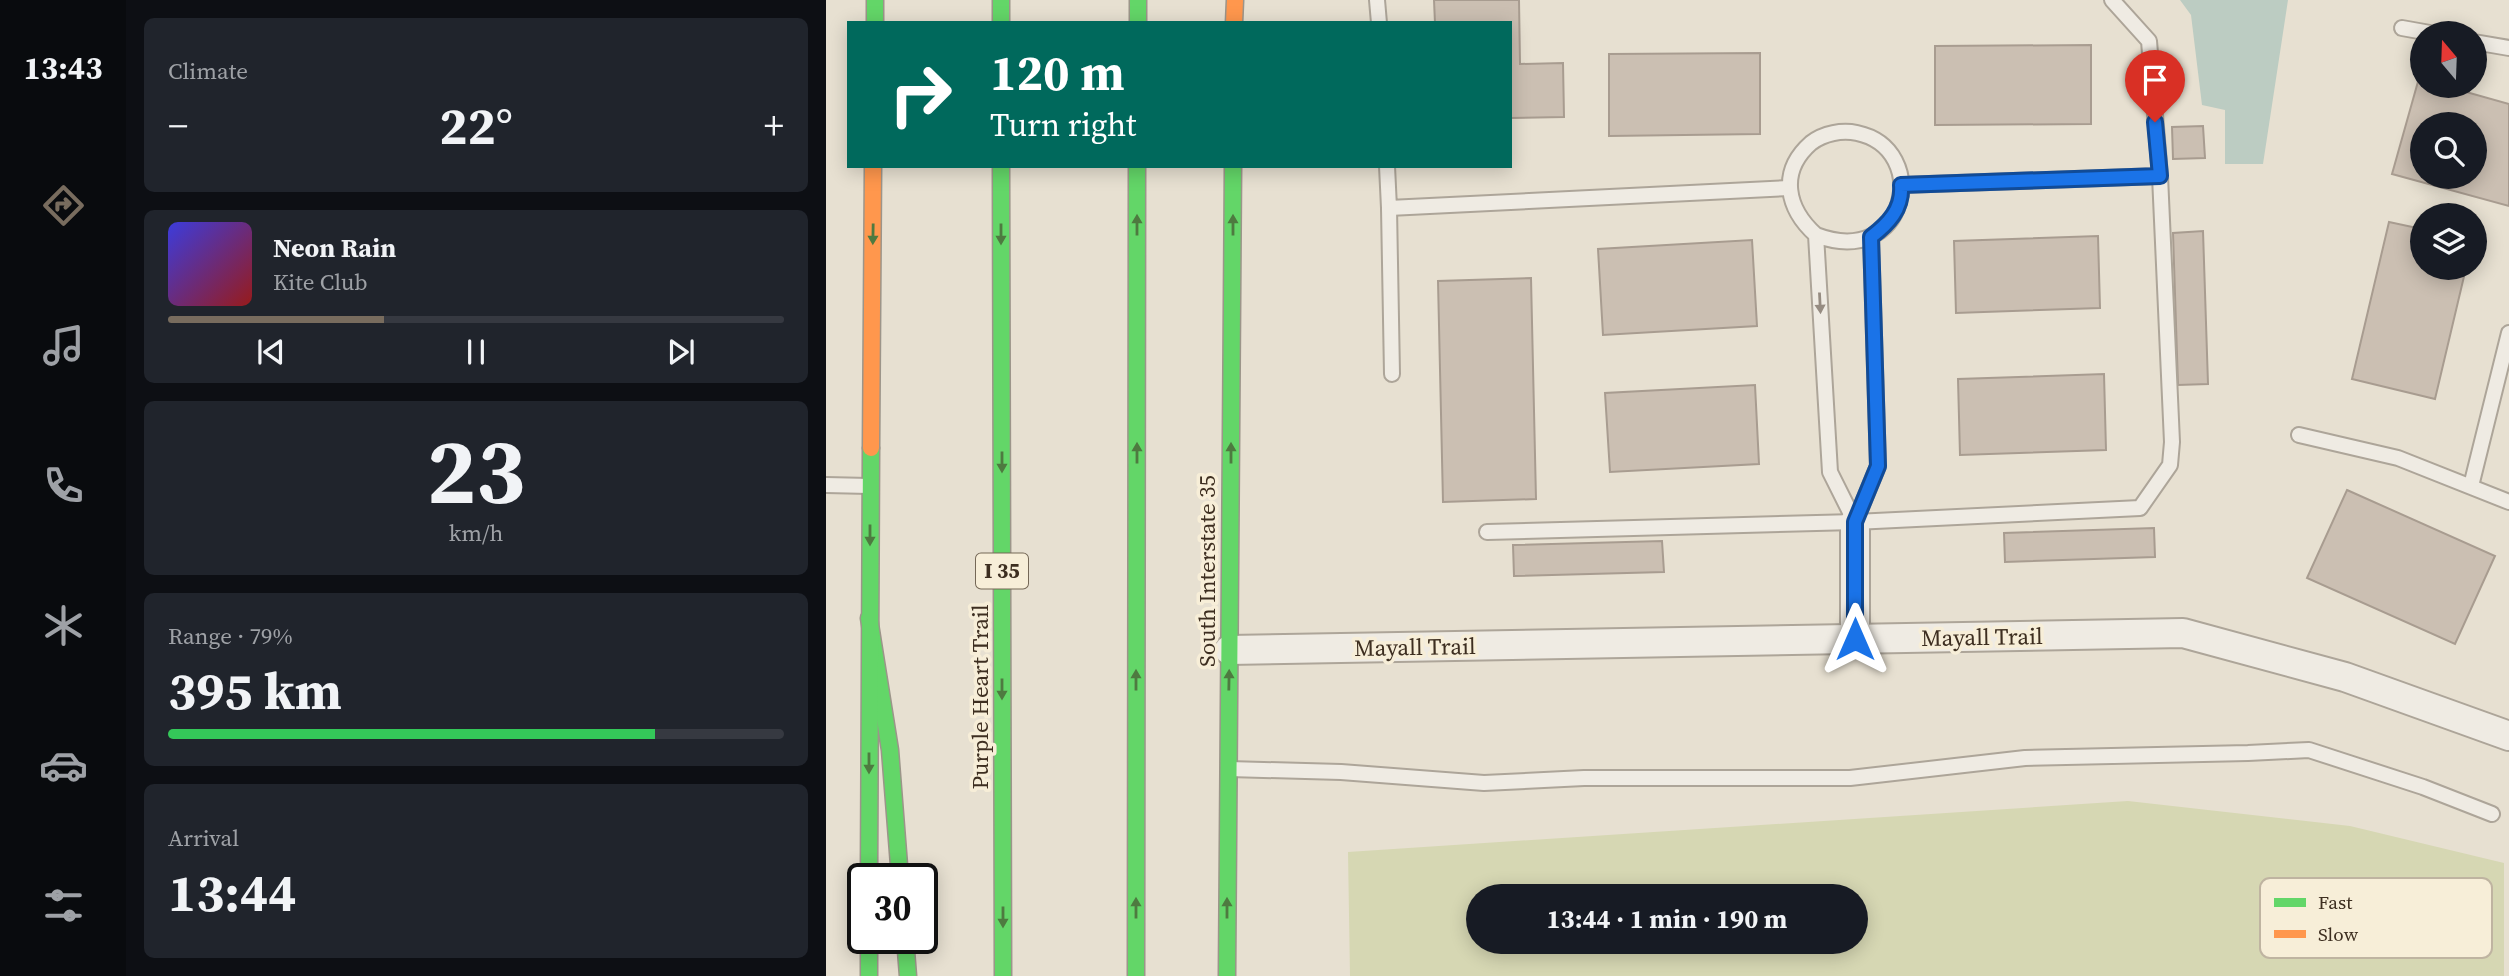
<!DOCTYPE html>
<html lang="en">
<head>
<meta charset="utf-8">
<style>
	body { margin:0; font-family:"Source Serif 4",serif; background:#20242c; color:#f1f3f6; height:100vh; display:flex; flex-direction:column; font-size:26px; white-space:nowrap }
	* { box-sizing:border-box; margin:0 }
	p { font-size:23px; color:#9ea1a6 }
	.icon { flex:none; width:38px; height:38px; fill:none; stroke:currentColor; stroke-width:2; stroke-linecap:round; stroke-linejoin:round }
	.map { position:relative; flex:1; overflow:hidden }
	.side { display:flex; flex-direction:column; gap:18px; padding:18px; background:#0d0f14; width:700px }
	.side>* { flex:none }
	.banner { position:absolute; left:21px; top:21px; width:665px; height:147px; border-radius:0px; box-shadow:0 4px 18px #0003; background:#00695c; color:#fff; overflow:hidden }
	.needle { width:46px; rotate:341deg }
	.controls { position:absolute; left:1584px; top:21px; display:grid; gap:14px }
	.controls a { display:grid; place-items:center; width:77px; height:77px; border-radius:50%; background:#171b24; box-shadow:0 4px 18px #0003; font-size:35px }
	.speed { position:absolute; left:21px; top:863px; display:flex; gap:14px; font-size:35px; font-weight:700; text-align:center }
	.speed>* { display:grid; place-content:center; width:91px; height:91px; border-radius:50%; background:#171b24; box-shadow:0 4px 18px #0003; line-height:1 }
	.speed .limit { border:4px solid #111; border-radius:10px; background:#fff; color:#111 }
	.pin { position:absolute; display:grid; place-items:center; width:60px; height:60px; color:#fff; margin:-72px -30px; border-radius:50% 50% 50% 0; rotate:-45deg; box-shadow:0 0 7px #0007 }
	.pin .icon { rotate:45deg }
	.me { position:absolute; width:77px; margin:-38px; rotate:0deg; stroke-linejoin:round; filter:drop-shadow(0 0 5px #0008) }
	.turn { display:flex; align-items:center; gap:24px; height:147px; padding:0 28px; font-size:32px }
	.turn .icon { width:91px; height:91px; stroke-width:2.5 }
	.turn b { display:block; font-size:49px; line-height:60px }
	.big { font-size:52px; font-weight:700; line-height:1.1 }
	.side .widget { flex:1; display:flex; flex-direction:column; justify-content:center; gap:10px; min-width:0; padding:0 24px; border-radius:10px; background:#20242c }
	.side .dial { align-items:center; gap:0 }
	.dial b { font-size:91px; line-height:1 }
	.song { display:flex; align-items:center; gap:21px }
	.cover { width:84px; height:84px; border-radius:10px; background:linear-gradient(135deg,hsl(240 70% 55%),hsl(0 70% 35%)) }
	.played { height:7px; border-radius:4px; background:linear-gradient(90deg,#786c5e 35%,#363941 35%) }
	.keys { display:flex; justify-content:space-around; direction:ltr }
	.heat { display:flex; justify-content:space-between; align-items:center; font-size:38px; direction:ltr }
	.charge { height:10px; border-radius:5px; background:linear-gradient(90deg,#34c759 79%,#363941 0) }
	.trip { position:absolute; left:640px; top:884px; width:402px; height:70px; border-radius:35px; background:#171b24; box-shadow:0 4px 18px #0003; font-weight:700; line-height:70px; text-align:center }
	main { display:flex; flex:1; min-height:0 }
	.tab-bar { display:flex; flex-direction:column; width:126px; justify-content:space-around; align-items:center; background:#090b0e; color:#9ea1a6 }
	.tab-bar .icon { width:49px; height:49px }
	.tab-bar .current { color:#786c5e }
	.tab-bar b { font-size:32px; color:#f1f3f6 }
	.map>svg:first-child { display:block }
	.green { fill:#d6d7b3; fill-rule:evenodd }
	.water { fill:#bcccc2 }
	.building { fill:#cbbfb2; stroke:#a89c90; stroke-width:2; fill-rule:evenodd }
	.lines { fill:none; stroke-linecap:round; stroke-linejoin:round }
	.lane-casing { stroke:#ada599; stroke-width:18 }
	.street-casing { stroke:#ada599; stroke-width:32 }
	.fast-casing { stroke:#9c958a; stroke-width:19 }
	.slow-casing { stroke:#9c958a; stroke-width:19 }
	.lane { stroke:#efebe3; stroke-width:14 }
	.street { stroke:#efebe3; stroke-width:28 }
	.fast { stroke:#63d668; stroke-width:16 }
	.slow { stroke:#ff974d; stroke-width:16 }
	.oneway { fill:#4e7a40 }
	.oneway2 { fill:#968c82 }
	.route-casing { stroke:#114b97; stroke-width:18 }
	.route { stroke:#1a73e8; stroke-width:12 }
	.labels { text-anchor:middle; stroke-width:7; stroke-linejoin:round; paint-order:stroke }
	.shield { fill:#f7eed8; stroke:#756857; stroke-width:2 }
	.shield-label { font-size:21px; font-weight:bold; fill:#3d2e20 }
	.street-label { font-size:23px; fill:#3d2e20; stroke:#f7eed8 }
	.key { fill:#f7eed8; stroke:#bfb4a1; stroke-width:2 }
	.key-label { font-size:19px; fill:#3d2e20 }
</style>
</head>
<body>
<main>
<nav class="tab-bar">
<b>13:43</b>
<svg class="icon current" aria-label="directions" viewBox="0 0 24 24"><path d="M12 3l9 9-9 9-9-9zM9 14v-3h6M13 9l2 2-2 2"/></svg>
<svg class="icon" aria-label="music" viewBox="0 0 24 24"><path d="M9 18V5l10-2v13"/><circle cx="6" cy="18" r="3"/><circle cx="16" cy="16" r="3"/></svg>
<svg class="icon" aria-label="phone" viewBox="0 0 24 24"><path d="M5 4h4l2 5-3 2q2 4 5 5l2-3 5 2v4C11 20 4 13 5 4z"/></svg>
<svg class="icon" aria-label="climate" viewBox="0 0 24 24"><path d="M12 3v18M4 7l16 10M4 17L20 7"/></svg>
<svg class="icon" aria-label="car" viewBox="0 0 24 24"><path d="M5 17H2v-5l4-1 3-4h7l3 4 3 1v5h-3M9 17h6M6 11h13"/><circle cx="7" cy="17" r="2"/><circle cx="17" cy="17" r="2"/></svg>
<svg class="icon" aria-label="filters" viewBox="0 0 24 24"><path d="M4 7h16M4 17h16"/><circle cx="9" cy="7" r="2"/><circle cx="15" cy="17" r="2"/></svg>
</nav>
<section class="side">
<div class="widget"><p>Climate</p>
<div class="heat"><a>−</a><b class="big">22°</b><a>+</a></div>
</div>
<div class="widget">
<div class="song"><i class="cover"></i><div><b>Neon Rain</b><p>Kite Club</p></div></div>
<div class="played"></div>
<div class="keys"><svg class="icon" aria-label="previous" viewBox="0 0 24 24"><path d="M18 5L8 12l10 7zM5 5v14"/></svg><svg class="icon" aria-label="pause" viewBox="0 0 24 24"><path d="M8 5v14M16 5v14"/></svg><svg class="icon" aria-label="next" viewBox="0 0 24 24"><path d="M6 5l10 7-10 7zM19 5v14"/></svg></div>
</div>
<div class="widget dial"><b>23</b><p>km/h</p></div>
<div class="widget"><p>Range · 79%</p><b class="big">395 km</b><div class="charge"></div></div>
<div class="widget"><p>Arrival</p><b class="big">13:44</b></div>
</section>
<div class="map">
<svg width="1683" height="976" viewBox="0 0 1683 976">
	<rect width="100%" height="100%" fill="#e7e0d1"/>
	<path class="green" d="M 1302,801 L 1524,826 L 1678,863 L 1678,976 L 524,976 L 522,852 ZM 653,896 L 1031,896 L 1031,942 L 653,942 Z"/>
	<path class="water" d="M 1354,0 L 1462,0 L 1437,164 L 1399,164 L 1399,110 L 1376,105 L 1365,15 Z"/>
	<g class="building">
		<path d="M 608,0 L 693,0 L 694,64 L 737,63 L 738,117 L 684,118 L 684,23 L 609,23 Z"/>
		<path d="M 1265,45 L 1265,124 L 1109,125 L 1109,46 Z"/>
		<path d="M 934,53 L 934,134 L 783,136 L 783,54 Z"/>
		<path d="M 1593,78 L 1596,79 L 1596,86 L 1619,86 L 1683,104 L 1683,206 L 1566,174 ZM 1596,124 L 1648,124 L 1648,177 L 1596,177 Z"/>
		<path d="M 1377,126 L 1379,158 L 1347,159 L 1346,127 Z"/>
		<path d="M 1563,222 L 1596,229 L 1596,268 L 1640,268 L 1609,399 L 1526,379 Z"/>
		<path d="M 1377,231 L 1382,384 L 1352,385 L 1347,233 Z"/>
		<path d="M 1272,236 L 1274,308 L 1130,313 L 1128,241 Z"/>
		<path d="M 926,240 L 931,326 L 777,335 L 772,249 Z"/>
		<path d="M 705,278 L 710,499 L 617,502 L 612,281 Z"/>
		<path d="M 1278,374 L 1280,450 L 1134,455 L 1132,379 Z"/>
		<path d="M 929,385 L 933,464 L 784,472 L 779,393 Z"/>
		<path d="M 1521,490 L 1669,556 L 1629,644 L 1481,578 Z"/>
		<path d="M 1328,528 L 1329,557 L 1179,562 L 1178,533 Z"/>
		<path d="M 836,541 L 838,572 L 688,576 L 687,545 Z"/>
	</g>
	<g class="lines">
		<g class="lane-casing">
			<g id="lane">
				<path d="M 551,0 L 553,23"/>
				<path d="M 1576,28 L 1604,33"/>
				<path d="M 1648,42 L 1683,48"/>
				<path d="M 561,166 L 563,208 L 963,188"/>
				<path d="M 1075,185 L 1334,176 L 1323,41 L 1286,0"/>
				<path d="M 563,208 L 566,374"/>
				<path d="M 990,235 C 1081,270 1106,149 1031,133 C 1016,130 998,133 985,143 C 952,172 961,209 990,235 L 1004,472 L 1029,522 L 1052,466 L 1045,237"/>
				<path d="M 1473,435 L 1572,458 L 1683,502"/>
				<path d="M 0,485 L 43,486"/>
				<path d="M 1645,486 L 1683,333"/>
				<path d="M 661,532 L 1029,522 L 1314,508 L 1344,465 L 1346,442 L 1334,176"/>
				<path d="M 403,769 L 515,772 L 658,783 L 758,778 L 1024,778 L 1199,758 L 1422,753 L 1483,750 L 1597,787 L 1666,814"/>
			</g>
		</g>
		<g class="street-casing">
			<g id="street">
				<path d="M 1029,639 L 1029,522"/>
				<path d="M 403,650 L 1357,633 L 1519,677 L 1683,736"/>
			</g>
		</g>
		<g class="fast-casing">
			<g id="fast">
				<path d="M 49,0 L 49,23"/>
				<path d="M 175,0 L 175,23"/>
				<path d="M 312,0 L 312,23"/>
				<path d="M 175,166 L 177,976"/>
				<path d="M 43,618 L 64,750 L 74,878"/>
				<path d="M 43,878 L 45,448"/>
				<path d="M 43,938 L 43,976"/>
				<path d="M 79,938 L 82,976"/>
				<path d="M 310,976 L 311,166"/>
				<path d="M 401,976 L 407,166"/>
			</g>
		</g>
		<g class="slow-casing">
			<g id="slow">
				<path d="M 408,23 L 409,0"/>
				<path d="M 45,448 L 47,166"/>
			</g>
		</g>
		<use href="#lane" class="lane"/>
		<use href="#street" class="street"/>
		<use href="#fast" class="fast"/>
		<use href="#slow" class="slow"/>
	</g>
	<defs><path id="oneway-solid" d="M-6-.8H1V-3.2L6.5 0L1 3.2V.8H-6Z" transform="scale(1.75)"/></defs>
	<g class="oneway">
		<use href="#oneway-solid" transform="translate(311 225) rotate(-90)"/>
		<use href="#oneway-solid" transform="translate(407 225) rotate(-90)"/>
		<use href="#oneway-solid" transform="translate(47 234) rotate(91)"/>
		<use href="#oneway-solid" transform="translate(175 234) rotate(90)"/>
		<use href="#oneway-solid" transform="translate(311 453) rotate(-90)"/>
		<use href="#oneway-solid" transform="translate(405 453) rotate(-90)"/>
		<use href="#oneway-solid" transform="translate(176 462) rotate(90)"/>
		<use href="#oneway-solid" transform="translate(44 535) rotate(90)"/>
		<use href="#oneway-solid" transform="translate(310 680) rotate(-90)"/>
		<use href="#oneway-solid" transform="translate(403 680) rotate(-89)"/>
		<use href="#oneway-solid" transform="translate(176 689) rotate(90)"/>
		<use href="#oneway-solid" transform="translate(43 763) rotate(90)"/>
		<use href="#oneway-solid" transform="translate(310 908) rotate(-90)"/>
		<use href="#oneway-solid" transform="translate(401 908) rotate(-90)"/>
		<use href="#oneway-solid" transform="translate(177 917) rotate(90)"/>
	</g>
	<use class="oneway2" href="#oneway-solid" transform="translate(994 303) rotate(87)"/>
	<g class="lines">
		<g class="route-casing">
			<path id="route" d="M 1029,639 L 1029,522 L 1052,466 L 1045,237 C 1062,224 1077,209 1075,185 L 1334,176 L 1329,122"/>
		</g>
		<use href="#route" class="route"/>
	</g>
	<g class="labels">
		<rect class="shield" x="150" y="553.5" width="52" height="35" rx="5"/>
		<g class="shield-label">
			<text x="176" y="578">I 35</text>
		</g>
		<g class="street-label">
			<text transform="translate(381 571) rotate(-90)" y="8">South Interstate 35</text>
			<text transform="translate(1156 637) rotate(-1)" y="8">Mayall Trail</text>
			<text transform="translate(589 647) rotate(-1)" y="8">Mayall Trail</text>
			<text transform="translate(154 697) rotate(-90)" y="8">Purple Heart Trail</text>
		</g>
	</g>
	<rect x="1434" y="878" width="232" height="80" rx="10" class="key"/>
	<rect x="1448" y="898" width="32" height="9" fill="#63d668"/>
	<rect x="1448" y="930" width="32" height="8" fill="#ff974d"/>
	<g class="key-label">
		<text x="1492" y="909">Fast</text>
		<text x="1492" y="941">Slow</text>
	</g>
</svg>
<div class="controls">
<a><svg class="needle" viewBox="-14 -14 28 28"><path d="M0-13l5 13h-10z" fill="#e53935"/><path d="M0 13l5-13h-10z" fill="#9ea1a6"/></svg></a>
<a><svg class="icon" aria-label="search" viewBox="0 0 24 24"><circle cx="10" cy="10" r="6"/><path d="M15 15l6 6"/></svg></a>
<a><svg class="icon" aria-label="layers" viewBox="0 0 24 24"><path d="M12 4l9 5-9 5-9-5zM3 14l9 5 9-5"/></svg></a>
</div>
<div class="speed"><div class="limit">30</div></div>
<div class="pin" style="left:1329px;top:122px;background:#d93025"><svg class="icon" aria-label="arrive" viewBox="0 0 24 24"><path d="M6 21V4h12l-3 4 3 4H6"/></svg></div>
<svg class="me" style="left:1029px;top:639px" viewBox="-20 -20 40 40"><path d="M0-17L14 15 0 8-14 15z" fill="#1a73e8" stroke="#fff" stroke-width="4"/></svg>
<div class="trip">13:44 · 1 min · 190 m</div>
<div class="banner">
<div class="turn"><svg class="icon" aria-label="right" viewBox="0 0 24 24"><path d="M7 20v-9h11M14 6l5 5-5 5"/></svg><div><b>120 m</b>Turn right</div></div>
</div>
</div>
</main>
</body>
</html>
